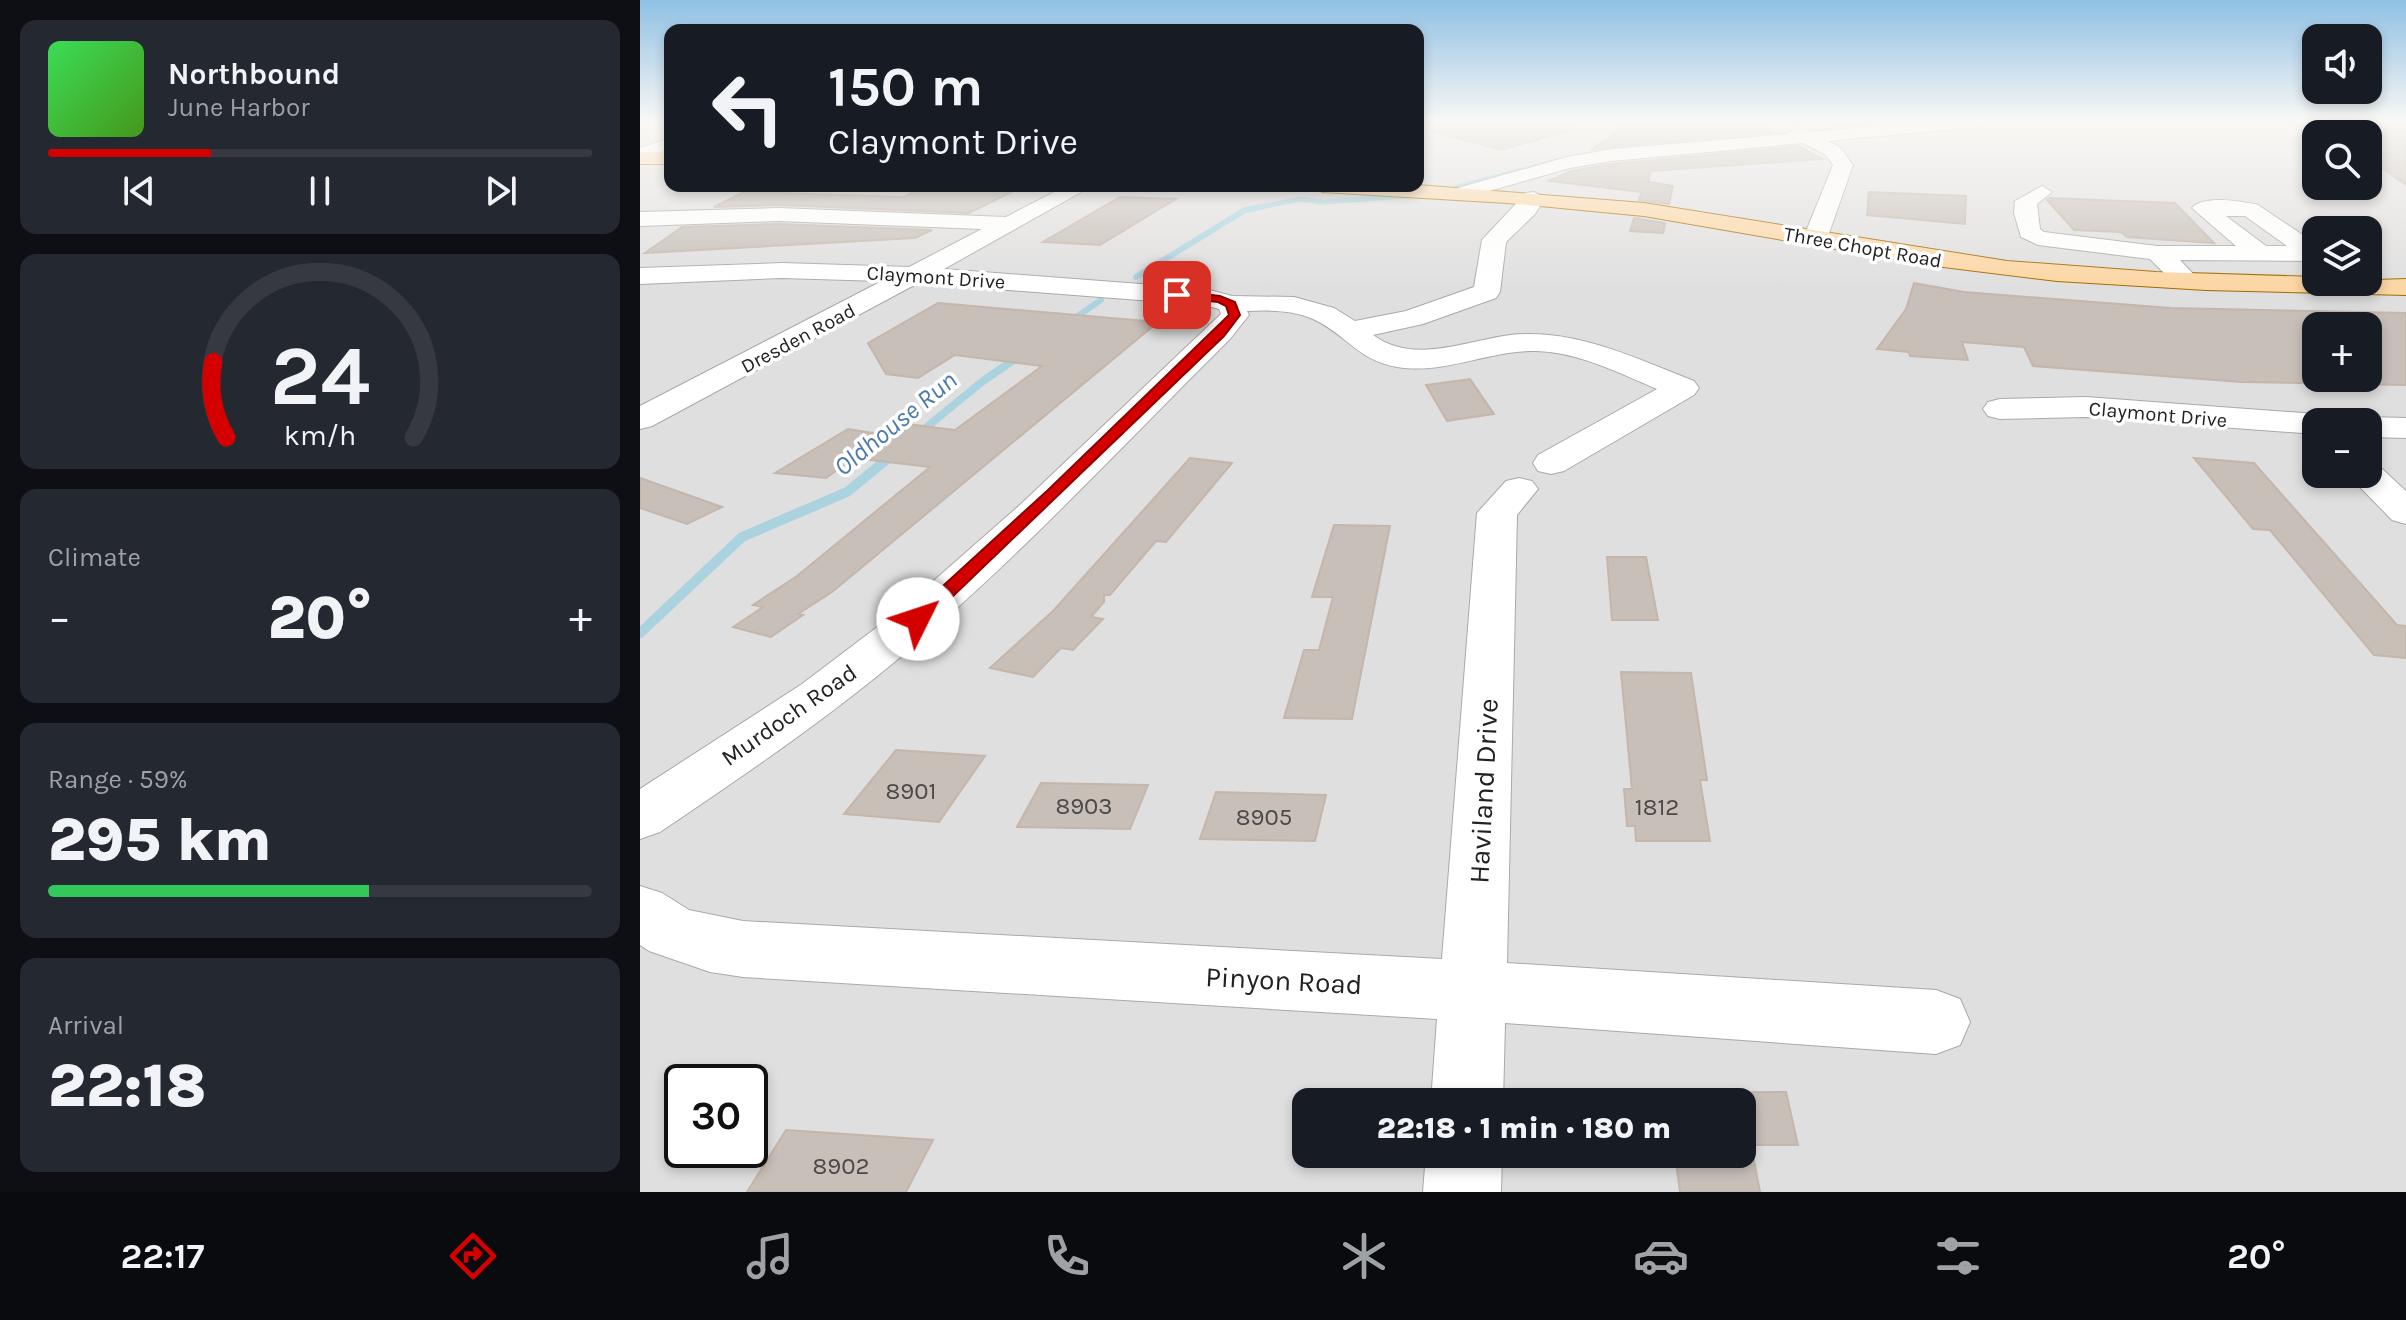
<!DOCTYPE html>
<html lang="en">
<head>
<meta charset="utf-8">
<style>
	body { margin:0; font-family:Karla,sans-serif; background:#242831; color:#f1f3f6; height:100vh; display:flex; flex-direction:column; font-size:30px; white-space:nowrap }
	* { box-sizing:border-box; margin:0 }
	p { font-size:26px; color:#9ea1a6 }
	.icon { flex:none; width:44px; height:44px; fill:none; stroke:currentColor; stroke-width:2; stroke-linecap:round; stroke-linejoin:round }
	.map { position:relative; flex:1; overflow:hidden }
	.drawer { display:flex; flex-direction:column; gap:20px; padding:20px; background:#0d0f14; width:640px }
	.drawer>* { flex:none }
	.top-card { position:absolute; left:24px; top:24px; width:760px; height:168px; border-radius:16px; box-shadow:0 4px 12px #0003; background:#171b24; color:#f1f3f6; overflow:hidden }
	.buttons { position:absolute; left:1662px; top:24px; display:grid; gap:16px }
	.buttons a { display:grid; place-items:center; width:80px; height:80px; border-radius:16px; background:#171b24; box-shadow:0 4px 12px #0003; font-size:40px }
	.speed { position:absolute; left:24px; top:1064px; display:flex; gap:16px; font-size:40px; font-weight:700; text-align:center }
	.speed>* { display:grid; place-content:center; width:104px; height:104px; border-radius:50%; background:#171b24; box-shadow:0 4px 12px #0003; line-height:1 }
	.speed .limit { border:4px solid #111; border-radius:12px; background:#fff; color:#111 }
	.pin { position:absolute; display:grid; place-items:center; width:68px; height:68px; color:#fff; margin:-34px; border-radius:16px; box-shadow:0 4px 12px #0006 }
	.me { position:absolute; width:88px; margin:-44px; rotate:49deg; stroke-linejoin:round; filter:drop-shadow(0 0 6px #0008) }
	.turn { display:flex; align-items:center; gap:28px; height:168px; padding:0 32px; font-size:36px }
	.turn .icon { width:104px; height:104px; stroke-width:2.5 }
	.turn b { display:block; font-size:56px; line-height:68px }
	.big { font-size:60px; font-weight:800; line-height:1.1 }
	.drawer .widget { flex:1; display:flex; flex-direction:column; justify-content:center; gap:12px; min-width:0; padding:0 28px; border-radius:16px; background:#242831 }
	.drawer .dial { align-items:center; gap:0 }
	.dial svg { height:208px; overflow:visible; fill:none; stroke:#363941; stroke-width:7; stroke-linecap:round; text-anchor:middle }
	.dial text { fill:#f1f3f6; stroke:none }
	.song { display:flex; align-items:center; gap:24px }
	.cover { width:96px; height:96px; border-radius:12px; background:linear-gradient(135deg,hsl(130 70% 55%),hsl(100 70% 35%)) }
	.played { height:8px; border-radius:4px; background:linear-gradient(90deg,#d40000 30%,#363941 30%) }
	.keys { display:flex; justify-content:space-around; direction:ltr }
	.heat { display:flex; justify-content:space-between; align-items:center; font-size:44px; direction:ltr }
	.charge { height:12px; border-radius:6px; background:linear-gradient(90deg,#34c759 59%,#363941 0) }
	.trip { position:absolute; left:652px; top:1088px; width:464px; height:80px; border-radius:16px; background:#171b24; box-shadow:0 4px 12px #0003; font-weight:800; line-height:80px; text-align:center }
	.tabs { display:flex; height:128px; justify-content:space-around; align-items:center; background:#090b0e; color:#9ea1a6 }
	.tabs .icon { width:56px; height:56px }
	.tabs .on { color:#d40000 }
	.tabs b { font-size:36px; color:#f1f3f6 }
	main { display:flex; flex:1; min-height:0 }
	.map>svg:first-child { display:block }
	.residential { fill:#e0dfdf; fill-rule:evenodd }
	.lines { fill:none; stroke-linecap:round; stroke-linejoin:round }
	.stream-far3 { stroke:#aad3df; stroke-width:5 }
	.stream-far2 { stroke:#aad3df; stroke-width:6 }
	.stream-far1 { stroke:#aad3df; stroke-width:8 }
	.stream { stroke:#aad3df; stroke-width:10 }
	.building { fill:#c7bfb8; stroke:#c4b6ab; stroke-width:2; fill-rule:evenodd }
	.minor-casing { stroke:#a9a9a9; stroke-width:2 }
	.major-casing { stroke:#a06b00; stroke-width:2 }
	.minor { fill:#fff; fill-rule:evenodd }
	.major { fill:#fcd6a4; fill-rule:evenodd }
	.route { fill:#d40000; stroke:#8a0000; stroke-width:2 }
	.labels { text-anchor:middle; stroke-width:7; stroke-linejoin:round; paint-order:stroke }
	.far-street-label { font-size:20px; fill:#222; stroke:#fff }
	.street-label { font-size:24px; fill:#222; stroke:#fff }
	.near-number-label { font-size:24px; fill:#4b4948 }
	.water-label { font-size:26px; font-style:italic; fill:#4a7aab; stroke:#fff }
	.near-street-label { font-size:28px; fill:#222; stroke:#fff }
</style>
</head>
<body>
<main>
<section class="drawer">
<div class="widget">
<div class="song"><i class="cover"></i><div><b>Northbound</b><p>June Harbor</p></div></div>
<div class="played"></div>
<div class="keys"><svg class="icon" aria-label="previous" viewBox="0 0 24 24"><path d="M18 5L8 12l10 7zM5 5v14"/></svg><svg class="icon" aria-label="pause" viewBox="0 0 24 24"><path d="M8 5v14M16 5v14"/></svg><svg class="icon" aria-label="next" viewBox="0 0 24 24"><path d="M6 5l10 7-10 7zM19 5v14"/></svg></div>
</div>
<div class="widget dial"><svg viewBox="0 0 100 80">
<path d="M14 69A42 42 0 1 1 86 69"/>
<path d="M14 69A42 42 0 0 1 9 40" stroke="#d40000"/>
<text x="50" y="56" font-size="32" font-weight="700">24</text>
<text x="50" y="72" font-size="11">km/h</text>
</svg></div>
<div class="widget"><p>Climate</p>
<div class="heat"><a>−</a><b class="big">20°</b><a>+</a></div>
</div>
<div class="widget"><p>Range · 59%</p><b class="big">295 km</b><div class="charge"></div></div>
<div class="widget"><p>Arrival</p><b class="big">22:18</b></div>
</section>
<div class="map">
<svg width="1766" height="1192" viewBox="0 0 1766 1192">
	<rect width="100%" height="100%" fill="#f2efe9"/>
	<path class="residential" d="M 0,122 L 30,122 L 30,186 L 778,186 L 778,122 L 1766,122 L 1766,1192 L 0,1192 ZM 1676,134 L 1728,134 L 1728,186 L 1676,186 ZM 1676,230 L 1728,230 L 1728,282 L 1676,282 ZM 1676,326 L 1728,326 L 1728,378 L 1676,378 ZM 1676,422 L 1728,422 L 1728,474 L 1676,474 ZM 42,1082 L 110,1082 L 110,1150 L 42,1150 ZM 666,1102 L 1102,1102 L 1102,1154 L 666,1154 Z"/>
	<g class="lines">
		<g class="stream-far3">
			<path d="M 1168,132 L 1285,122"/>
			<path d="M 1029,144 L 1149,133"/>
			<path d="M 817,187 L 929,158"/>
			<path d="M 611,209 L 660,199 L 683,202 L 767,196"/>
		</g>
		<g class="stream-far2">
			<path d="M 496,277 L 605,210 L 621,207"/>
			<path d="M 432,320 L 461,300"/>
		</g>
		<g class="stream-far1">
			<path d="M 428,323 L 435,318"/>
			<path d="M 277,435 L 343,381 L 381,355"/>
			<path d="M 242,463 L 255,453"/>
		</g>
		<path class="stream" d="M 0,633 L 102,537 L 207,492 L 245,461"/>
	</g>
	<g class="building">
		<path d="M 793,122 L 930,122 L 931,130 L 861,150 L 792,131 Z"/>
		<path d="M 1021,122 L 1111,122 L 1131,132 L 953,149 L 987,124 Z"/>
		<path d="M 1678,122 L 1766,123 L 1766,185 L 1728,158 L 1728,134 L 1695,134 Z"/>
		<path d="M 1158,146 L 1182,159 L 1010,171 L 1009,182 L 1033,186 L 1029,204 L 999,200 L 1002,192 L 909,181 L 931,171 L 972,164 Z"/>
		<path d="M 286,186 L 384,186 L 329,213 L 139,205 L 74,207 L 104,192 L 264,197 Z"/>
		<path d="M 1229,192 L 1326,196 L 1325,224 L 1227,215 Z"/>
		<path d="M 480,197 L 536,199 L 460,245 L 403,242 Z"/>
		<path d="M 1409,198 L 1535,203 L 1574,243 L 1487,237 L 1481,232 L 1434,230 L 1407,200 Z"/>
		<path d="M 994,218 L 1025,223 L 1023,233 L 990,231 Z"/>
		<path d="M 139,224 L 292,230 L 275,238 L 5,253 L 42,227 Z"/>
		<path d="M 1274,283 L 1324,292 L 1531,308 L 1766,313 L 1766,385 L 1601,382 L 1393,366 L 1384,347 L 1322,342 L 1328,360 L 1270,356 L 1269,352 L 1237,349 L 1266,309 ZM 1676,326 L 1728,326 L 1728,378 L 1676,378 Z"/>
		<path d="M 298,303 L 518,322 L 192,592 L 158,614 L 163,615 L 131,637 L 93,627 L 123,607 L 113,605 L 157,576 L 290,467 L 214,458 L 186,478 L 135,473 L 208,429 L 233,433 L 251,422 L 315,430 L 402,366 L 315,355 L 278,378 L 246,374 L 228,343 Z"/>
		<path d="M 830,379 L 854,414 L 807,421 L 786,385 Z"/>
		<path d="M 550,458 L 592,463 L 526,542 L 516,541 L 470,595 L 464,595 L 464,602 L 451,617 L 463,619 L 433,650 L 421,648 L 393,677 L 350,668 L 414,610 Z"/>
		<path d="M 1554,458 L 1614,463 L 1757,625 L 1766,626 L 1766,658 L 1734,655 L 1630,530 L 1613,529 Z"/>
		<path d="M 0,478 L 82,507 L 47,524 L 0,508 Z"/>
		<path d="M 694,525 L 750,526 L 712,719 L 644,718 L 664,650 L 679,650 L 693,597 L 672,597 Z"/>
		<path d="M 967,557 L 1006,557 L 1018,620 L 972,620 Z"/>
		<path d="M 981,672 L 1051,673 L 1067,780 L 1060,780 L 1070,841 L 996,841 L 995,826 L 987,826 L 984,789 L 992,789 Z"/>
		<path d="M 256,750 L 345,756 L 299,822 L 204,814 Z"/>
		<path d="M 401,783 L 508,785 L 490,829 L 377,827 Z"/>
		<path d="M 576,792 L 686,795 L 675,841 L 560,839 Z"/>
		<path d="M 1146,1092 L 1158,1145 L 1111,1145 L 1120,1192 L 1040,1192 L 1035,1154 L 1102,1154 L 1102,1102 L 1028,1102 L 1027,1093 Z"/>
		<path d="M 146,1130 L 293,1140 L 266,1192 L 107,1192 Z"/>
	</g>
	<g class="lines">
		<g class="minor-casing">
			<g id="minor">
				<path d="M 1284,122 L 1345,122 L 1337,127 L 1187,141 L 1200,147 L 1213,165 L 1187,239 L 1183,244 L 1167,244 L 1163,239 L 1193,165 L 1186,155 L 1163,143 L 972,161 L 930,168 L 821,199 L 810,193 L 814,189 L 927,157 L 972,149 L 1148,134 L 1156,128 L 1168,132 Z"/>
				<path d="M 30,138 L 30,149 L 0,160 L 0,148 Z"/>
				<path d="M 426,186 L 452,186 L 304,269 L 566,289 L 592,296 L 654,297 L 694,308 L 715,321 L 766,311 L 834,287 L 842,240 L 886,193 L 894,192 L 905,198 L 895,214 L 866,242 L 860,292 L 856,298 L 783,324 L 733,335 C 774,365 825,341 870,335 C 935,328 995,358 1054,381 L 1059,388 L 1054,395 L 924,471 L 911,474 L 898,471 L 893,463 L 898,455 L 1017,389 C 979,373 938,352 896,351 C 849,350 804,375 757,367 C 717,360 706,334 673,319 C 653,310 629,310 607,311 L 609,315 L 590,339 C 483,445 380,557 264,654 C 187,719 103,776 20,832 L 0,839 L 0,789 L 162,684 L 265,606 L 381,504 L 581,314 L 579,309 L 564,305 L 278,283 L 12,426 L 0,429 L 0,406 L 242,281 L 142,278 L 0,284 L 0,268 L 142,263 L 269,267 L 342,229 L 139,221 L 0,226 L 0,212 L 139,208 L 366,217 Z"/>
				<path d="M 1402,186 L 1412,192 L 1397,204 L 1400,229 L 1404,232 L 1517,246 L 1596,246 L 1552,208 C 1563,195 1602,201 1618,205 L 1676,244 L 1676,261 L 1540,260 L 1559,280 L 1555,286 L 1537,286 L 1510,259 L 1398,245 L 1381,237 L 1374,213 L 1375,201 ZM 1586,216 L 1605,216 L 1647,246 L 1626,246 Z"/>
				<path d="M 1446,397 L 1676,414 L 1688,417 L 1692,422 L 1676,422 L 1676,434 L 1446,417 L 1360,419 L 1348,416 L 1343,409 L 1348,402 L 1360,399 Z"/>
				<path d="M 1728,417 L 1766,418 L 1766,438 L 1728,437 L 1728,422 L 1714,422 Z"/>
				<path d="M 1728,463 L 1739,466 L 1766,491 L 1766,524 L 1752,520 L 1707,474 L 1728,474 Z"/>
				<path d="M 879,478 L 892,481 L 898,489 L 877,515 L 867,963 L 1296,990 L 1320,999 L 1330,1022 L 1320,1045 L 1296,1054 L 865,1023 L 863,1102 L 791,1102 L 797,1019 L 103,977 L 70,972 L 9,951 L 0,945 L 0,886 L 22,893 L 49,910 L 103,921 L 802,959 L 837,513 L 866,481 Z"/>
				<path d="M 786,1154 L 862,1154 L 861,1192 L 783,1192 Z"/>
			</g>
		</g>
		<g class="major-casing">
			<g id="major">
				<rect x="0" y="152" width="30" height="12"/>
				<path d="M 778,185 L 1004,203 L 1367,261 L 1516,272 L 1676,277 L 1676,282 L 1766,279 L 1766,295 L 1566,290 L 1417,281 L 1287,265 L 1004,216 L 867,203 L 682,192 L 672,186 Z"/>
			</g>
		</g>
		<use href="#minor" class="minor"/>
		<use href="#major" class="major"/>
	</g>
	<linearGradient id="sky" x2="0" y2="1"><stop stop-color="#8fc0e4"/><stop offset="0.42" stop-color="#f9f8f5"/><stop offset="1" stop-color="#f9f8f5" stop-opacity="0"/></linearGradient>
	<rect width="1766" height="288" fill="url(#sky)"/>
	<path class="route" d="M 537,291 L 580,296 L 595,302 L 600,315 L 584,336 L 285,623 L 271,623 L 269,619 L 271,615 L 408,490 L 589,315 L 586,306 L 578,302 L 533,297 L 533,292 Z"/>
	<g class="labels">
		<g class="far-street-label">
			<text transform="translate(1223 247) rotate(10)" y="7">Three Chopt Road</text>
			<text transform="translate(296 277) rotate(4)" y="7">Claymont Drive</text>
			<text transform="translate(158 338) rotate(-28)" y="7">Dresden Road</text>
			<text transform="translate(1518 414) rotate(5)" y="7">Claymont Drive</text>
		</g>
		<g class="street-label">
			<text transform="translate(149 715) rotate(-35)" y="8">Murdoch Road</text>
		</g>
		<g class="near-number-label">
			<text x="271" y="799">8901</text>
			<text x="444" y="814">8903</text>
			<text x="1017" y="815">1812</text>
			<text x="624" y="825">8905</text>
			<text x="201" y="1174">8902</text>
		</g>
		<g class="water-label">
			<text transform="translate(255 423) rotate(-39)" y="9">Oldhouse Run</text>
		</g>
		<g class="near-street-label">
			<text transform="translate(843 791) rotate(-87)" y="10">Haviland Drive</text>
			<text transform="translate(644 980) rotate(3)" y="10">Pinyon Road</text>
		</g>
	</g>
</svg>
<div class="buttons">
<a><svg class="icon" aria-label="sound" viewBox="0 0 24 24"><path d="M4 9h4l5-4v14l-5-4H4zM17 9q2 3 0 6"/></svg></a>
<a><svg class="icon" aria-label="search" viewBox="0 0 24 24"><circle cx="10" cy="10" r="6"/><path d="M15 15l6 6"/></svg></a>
<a><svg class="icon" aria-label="layers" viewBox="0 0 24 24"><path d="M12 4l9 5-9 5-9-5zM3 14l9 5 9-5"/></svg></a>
<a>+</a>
<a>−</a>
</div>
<div class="speed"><div class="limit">30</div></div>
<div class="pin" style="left:537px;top:295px;background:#d93025"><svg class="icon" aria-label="arrive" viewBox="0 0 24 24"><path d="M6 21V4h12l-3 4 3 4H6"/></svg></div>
<svg class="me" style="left:278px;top:619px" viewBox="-20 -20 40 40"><circle r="19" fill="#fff"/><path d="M0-13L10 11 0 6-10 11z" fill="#d40000"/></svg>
<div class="trip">22:18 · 1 min · 180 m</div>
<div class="top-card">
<div class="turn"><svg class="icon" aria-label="left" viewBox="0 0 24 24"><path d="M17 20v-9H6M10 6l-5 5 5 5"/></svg><div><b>150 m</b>Claymont Drive</div></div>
</div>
</div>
</main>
<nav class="tabs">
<b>22:17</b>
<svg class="icon on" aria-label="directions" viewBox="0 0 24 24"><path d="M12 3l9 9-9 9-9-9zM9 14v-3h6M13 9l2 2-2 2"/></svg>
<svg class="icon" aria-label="music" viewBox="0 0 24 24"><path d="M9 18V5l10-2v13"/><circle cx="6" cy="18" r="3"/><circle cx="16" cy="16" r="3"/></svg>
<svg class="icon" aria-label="phone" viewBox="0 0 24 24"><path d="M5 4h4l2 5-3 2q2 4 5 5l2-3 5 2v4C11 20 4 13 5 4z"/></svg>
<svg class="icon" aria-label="climate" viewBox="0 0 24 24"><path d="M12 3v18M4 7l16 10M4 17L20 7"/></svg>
<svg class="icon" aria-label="car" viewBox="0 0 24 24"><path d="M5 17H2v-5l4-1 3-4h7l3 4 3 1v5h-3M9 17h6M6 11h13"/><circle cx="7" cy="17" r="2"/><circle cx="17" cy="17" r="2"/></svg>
<svg class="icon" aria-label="filters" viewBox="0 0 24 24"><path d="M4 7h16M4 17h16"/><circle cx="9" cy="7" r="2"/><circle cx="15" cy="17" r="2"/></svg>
<b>20°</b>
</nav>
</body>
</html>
